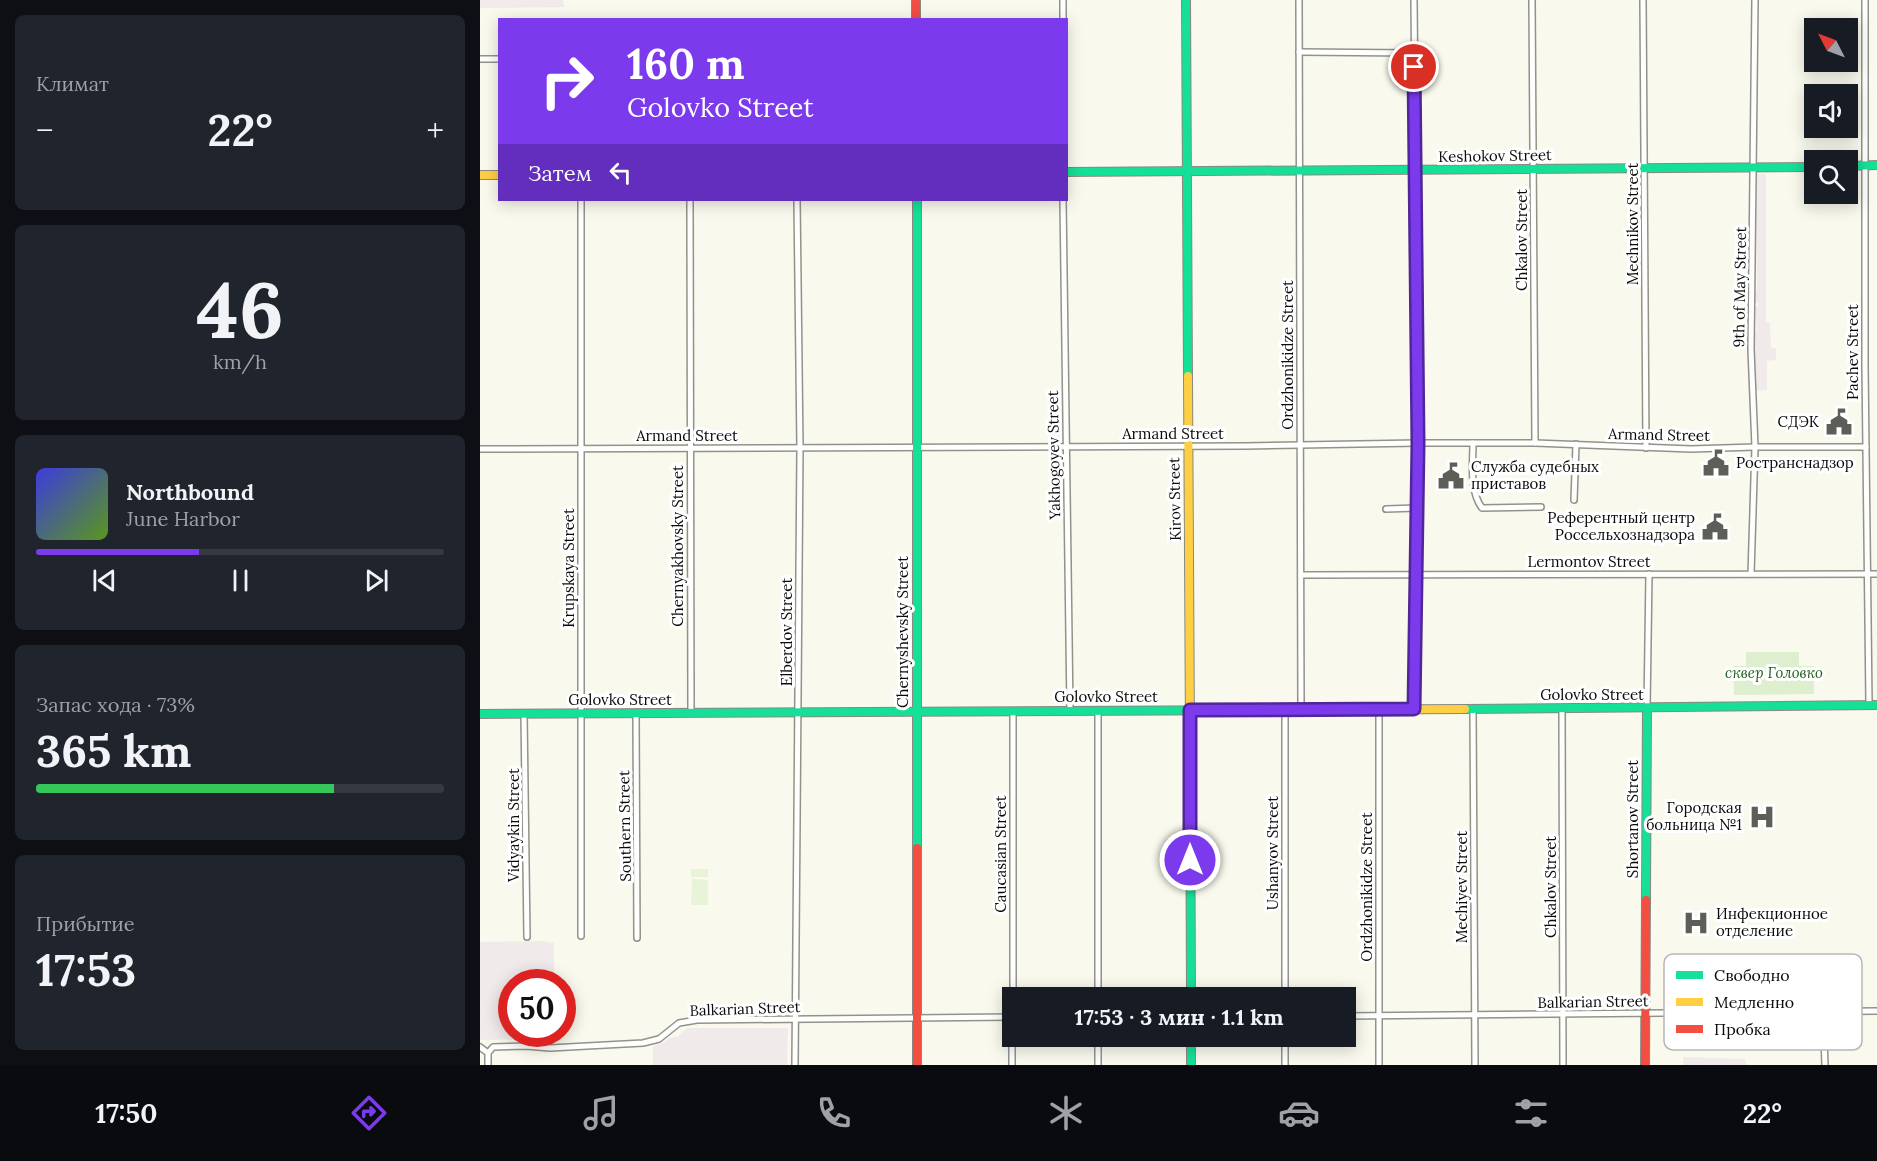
<!DOCTYPE html>
<html lang="ru">
<head>
<meta charset="utf-8">
<style>
	body { margin:0; font-family:Lora,serif; background:#20242c; color:#f1f3f6; height:100vh; display:flex; flex-direction:column; font-size:22px; white-space:nowrap }
	* { box-sizing:border-box; margin:0 }
	p { font-size:20px; color:#9ea1a6 }
	.icon { flex:none; width:33px; height:33px; fill:none; stroke:currentColor; stroke-width:2; stroke-linecap:round; stroke-linejoin:round }
	.map { position:relative; flex:1; overflow:hidden }
	.details { display:flex; flex-direction:column; gap:15px; padding:15px; background:#0d0f14; width:480px }
	.details>* { flex:none }
	.guide { position:absolute; left:18px; top:18px; width:570px; height:183px; border-radius:0px; box-shadow:0 3px 15px #0003; background:#7c3aed; color:#fff; overflow:hidden }
	.needle { width:39px; rotate:312deg }
	.buttons { position:absolute; left:1324px; top:18px; display:grid; gap:12px }
	.buttons a { display:grid; place-items:center; width:54px; height:54px; border-radius:0px; background:#171b24; box-shadow:0 3px 15px #0003; font-size:30px }
	.speed { position:absolute; left:18px; top:969px; display:flex; gap:12px; font-size:30px; font-weight:700; text-align:center }
	.speed>* { display:grid; place-content:center; width:78px; height:78px; border-radius:50%; background:#171b24; box-shadow:0 3px 15px #0003; line-height:1 }
	.speed .limit { border:9px solid #d22; background:#fff; color:#111 }
	.pin { position:absolute; display:grid; place-items:center; width:51px; height:51px; color:#fff; margin:-26px; border:3px solid #fff; border-radius:50%; box-shadow:0 2px 6px #0007 }
	.me { position:absolute; width:66px; margin:-33px; rotate:0deg; stroke-linejoin:round; filter:drop-shadow(0 0 4px #0008) }
	.turn { display:flex; align-items:center; gap:21px; height:126px; padding:0 30px; font-size:27px }
	.turn .icon { width:78px; height:78px; stroke-width:2.5 }
	.turn b { display:block; font-size:42px; line-height:51px }
	.then { display:flex; align-items:center; height:57px; padding:0 30px; background:#0003; gap:12px; font-size:22px }
	.big { font-size:45px; font-weight:800; line-height:1.1 }
	.details .tile { flex:1; display:flex; flex-direction:column; justify-content:center; gap:9px; min-width:0; padding:0 21px; border-radius:9px; background:#20242c }
	.details .dial { align-items:center; gap:0 }
	.dial b { font-size:78px; line-height:1 }
	.song { display:flex; align-items:center; gap:18px }
	.cover { width:72px; height:72px; border-radius:9px; background:linear-gradient(135deg,hsl(240 70% 55%),hsl(90 70% 35%)) }
	.played { height:6px; border-radius:3px; background:linear-gradient(90deg,#7c3aed 40%,#363941 40%) }
	.keys { display:flex; justify-content:space-around; direction:ltr }
	.heat { display:flex; justify-content:space-between; align-items:center; font-size:33px; direction:ltr }
	.charge { height:9px; border-radius:4px; background:linear-gradient(90deg,#34c759 73%,#363941 0) }
	.trip { position:absolute; left:522px; top:987px; width:354px; height:60px; border-radius:0px; background:#171b24; box-shadow:0 3px 15px #0003; font-weight:800; line-height:60px; text-align:center }
	.tab-bar { display:flex; height:96px; justify-content:space-around; align-items:center; background:#090b0e; color:#9ea1a6 }
	.tab-bar .icon { width:42px; height:42px }
	.tab-bar .selected { color:#7c3aed }
	.tab-bar b { font-size:27px; color:#f1f3f6 }
	main { display:flex; flex:1; min-height:0 }
	.map>svg:first-child { display:block }
	.industrial { fill:#f1eaeb }
	.green { fill:#ddefce }
	.pitch { fill:#e8f3d7 }
	.lines { fill:none; stroke-linecap:round; stroke-linejoin:round }
	.street-casing { stroke:#92928c; stroke-width:8 }
	.fast-casing { stroke:#898883; stroke-width:10 }
	.slow-casing { stroke:#898883; stroke-width:10 }
	.jam-casing { stroke:#898883; stroke-width:10 }
	.street { stroke:#fefefc; stroke-width:5 }
	.fast { stroke:#16e098; stroke-width:8 }
	.slow { stroke:#ffcf43; stroke-width:8 }
	.jam { stroke:#f24e42; stroke-width:8 }
	.route-casing { stroke:#51269a; stroke-width:15 }
	.route { stroke:#7c3aed; stroke-width:10 }
	.labels { text-anchor:middle; stroke-width:6; stroke-linejoin:round; paint-order:stroke }
	.street-label { font-size:15px; fill:#0a0a0a; stroke:#fff }
	.poi-label { font-size:15px; fill:#0a0a0a; stroke:#fff; text-anchor:end }
	.park-label { font-size:15px; font-style:italic; fill:#1f601d; stroke:#fff }
	.key { fill:#fff; stroke:#b6b6b6; stroke-width:1.5 }
	.key-label { font-size:16px; fill:#0a0a0a }
</style>
</head>
<body>
<main>
<section class="details">
<div class="tile"><p>Климат</p>
<div class="heat"><a>−</a><b class="big">22°</b><a>+</a></div>
</div>
<div class="tile dial"><b>46</b><p>km/h</p></div>
<div class="tile">
<div class="song"><i class="cover"></i><div><b>Northbound</b><p>June Harbor</p></div></div>
<div class="played"></div>
<div class="keys"><svg class="icon" aria-label="previous" viewBox="0 0 24 24"><path d="M18 5L8 12l10 7zM5 5v14"/></svg><svg class="icon" aria-label="pause" viewBox="0 0 24 24"><path d="M8 5v14M16 5v14"/></svg><svg class="icon" aria-label="next" viewBox="0 0 24 24"><path d="M6 5l10 7-10 7zM19 5v14"/></svg></div>
</div>
<div class="tile"><p>Запас хода · 73%</p><b class="big">365 km</b><div class="charge"></div></div>
<div class="tile"><p>Прибытие</p><b class="big">17:53</b></div>
</section>
<div class="map">
<svg width="1397" height="1065" viewBox="0 0 1397 1065">
	<rect width="100%" height="100%" fill="#faf9ed"/>
	<g class="industrial">
		<path d="M 0,0 L 83,0 L 84,7 L 0,8 Z"/>
		<path d="M 1276,174 L 1286,174 L 1286,322 L 1290,323 L 1291,348 L 1296,348 L 1296,360 L 1287,361 L 1287,390 L 1274,391 L 1275,331 L 1277,331 L 1275,307 L 1278,307 L 1278,303 L 1275,303 L 1275,290 L 1277,290 Z"/>
		<path d="M 63,941 L 74,943 L 74,982 L 32,982 L 32,1034 L 75,1034 L 75,1039 L 0,1040 L 0,942 Z"/>
		<path d="M 207,1028 L 308,1028 L 307,1065 L 173,1065 L 173,1046 L 183,1043 L 189,1038 L 198,1036 Z"/>
		<path d="M 1203,1057 L 1265,1059 L 1266,1065 L 1203,1065 Z"/>
	</g>
	<path class="green" d="M 1266,652 L 1319,652 L 1319,666 L 1334,666 L 1334,694 L 1254,695 L 1253,666 L 1266,666 Z"/>
	<g class="pitch">
		<rect x="211" y="869" width="17" height="8"/>
		<path d="M 212,879 L 228,880 L 228,905 L 211,905 Z"/>
	</g>
	<g class="lines">
		<g class="street-casing">
			<g id="street">
				<path d="M 819,0 L 821,709"/>
				<path d="M 934,0 L 938,443 L 934,709"/>
				<path d="M 1052,0 L 1055,443"/>
				<path d="M 1163,0 L 1166,448"/>
				<path d="M 1385,0 L 1385,365 L 1389,704"/>
				<path d="M 583,20 L 583,0"/>
				<path d="M 819,52 L 934,53"/>
				<path d="M 0,59 L 20,59"/>
				<path d="M 101,200 L 101,936"/>
				<path d="M 210,200 L 211,713"/>
				<path d="M 583,200 L 590,711"/>
				<path d="M 993,443 C 993,464 989,490 1002,508 L 1061,507"/>
				<path d="M 0,449 L 765,446 L 938,443 L 1055,443 L 1211,449 L 1275,447 L 1386,447"/>
				<path d="M 1094,500 L 1096,444"/>
				<path d="M 906,509 L 937,508"/>
				<path d="M 1271,574 L 1275,447 L 1271,349 L 1275,0"/>
				<path d="M 821,575 L 1397,574"/>
				<path d="M 1082,708 L 1083,1065"/>
				<path d="M 1167,708 L 1169,574"/>
				<path d="M 805,709 L 805,998"/>
				<path d="M 899,709 L 899,1065"/>
				<path d="M 993,709 L 995,1065"/>
				<path d="M 618,711 L 618,998"/>
				<path d="M 156,713 L 157,938"/>
				<path d="M 44,714 L 47,937"/>
				<path d="M 533,998 L 533,711"/>
				<path d="M 1343,1011 L 1345,1065"/>
				<path d="M 866,1016 L 1397,1011"/>
				<path d="M 618,1036 L 618,1065"/>
				<path d="M 805,1036 L 805,1065"/>
				<path d="M 0,1047 L 8,1053 L 8,1065"/>
				<path d="M 8,1053 L 13,1047 L 46,1046 L 70,1048 L 163,1043 L 179,1039 L 199,1023 L 217,1020 L 532,1017"/>
				<path d="M 315,1065 L 320,448 L 317,200"/>
				<path d="M 532,1065 L 532,1017"/>
			</g>
		</g>
		<g class="fast-casing">
			<g id="fast">
				<path d="M 706,0 L 708,376"/>
				<path d="M 1368,166 L 1397,165"/>
				<path d="M 586,172 L 1335,167"/>
				<path d="M 437,200 L 437,848"/>
				<path d="M 985,709 L 1397,705"/>
				<path d="M 0,714 L 789,710"/>
				<path d="M 710,737 L 711,998"/>
				<path d="M 1166,900 L 1167,708"/>
				<path d="M 711,1036 L 711,1065"/>
			</g>
		</g>
		<g class="slow-casing">
			<g id="slow">
				<path d="M 0,175 L 20,175"/>
				<path d="M 708,376 L 710,737"/>
				<path d="M 789,710 L 985,709"/>
			</g>
		</g>
		<g class="jam-casing">
			<g id="jam">
				<path d="M 436,0 L 436,20"/>
				<path d="M 437,848 L 437,1065"/>
				<path d="M 1165,1065 L 1166,900"/>
			</g>
		</g>
		<use href="#street" class="street"/>
		<use href="#fast" class="fast"/>
		<use href="#slow" class="slow"/>
		<use href="#jam" class="jam"/>
	</g>
	<g class="lines">
		<g class="route-casing">
			<path id="route" d="M 710,860 L 710,710 L 934,709 L 938,443 L 934,67"/>
		</g>
		<use href="#route" class="route"/>
	</g>
	<defs>
		<g id="civic-bare" transform="scale(2.07)"><path d="M-.6-6.5H3V-4.5H.6V-3L4-1V1h2V6H-6V1h2V-1L-.6-3ZM-1.2 2.5V6h2.4V2.5Z" fill="#5e5e59" stroke="#fff" stroke-width="2.5" paint-order="stroke"/></g>
		<g id="hospital-bare" transform="scale(2.07)"><path d="M-5-5h3v3.5h4V-5h3V5h-3V1.5h-4V5h-3Z" fill="#5e5e59" stroke="#fff" stroke-width="2.5" paint-order="stroke"/></g>
	</defs>
	<g fill-rule="evenodd">
		<use href="#civic-bare" x="1359" y="422"/>
		<use href="#civic-bare" x="1236" y="463"/>
		<use href="#civic-bare" x="971" y="476"/>
		<use href="#civic-bare" x="1235" y="527"/>
		<use href="#hospital-bare" x="1282" y="817"/>
		<use href="#hospital-bare" x="1216" y="923"/>
	</g>
	<g class="labels">
		<g class="street-label">
			<text transform="translate(1015 156) rotate(-1)" y="5">Keshokov Street</text>
			<text transform="translate(1153 224) rotate(-90)" y="5">Mechnikov Street</text>
			<text transform="translate(1042 240) rotate(-90)" y="5">Chkalov Street</text>
			<text transform="translate(1260 287) rotate(-89)" y="5">9th of May Street</text>
			<text transform="translate(1373 352) rotate(-90)" y="5">Pachev Street</text>
			<text transform="translate(808 355) rotate(-90)" y="5">Ordzhonikidze Street</text>
			<text x="693" y="439">Armand Street</text>
			<text transform="translate(1179 435) rotate(1)" y="5">Armand Street</text>
			<text x="207" y="441">Armand Street</text>
			<text transform="translate(574 455) rotate(-91)" y="5">Yakhogoyev Street</text>
			<text transform="translate(695 499) rotate(-91)" y="5">Kirov Street</text>
			<text transform="translate(198 546) rotate(-90)" y="5">Chernyakhovsky Street</text>
			<text x="1109" y="567">Lermontov Street</text>
			<text transform="translate(89 568) rotate(-90)" y="5">Krupskaya Street</text>
			<text transform="translate(307 632) rotate(-90)" y="5">Elberdov Street</text>
			<text transform="translate(423 632) rotate(-90)" y="5">Chernyshevsky Street</text>
			<text x="1112" y="700">Golovko Street</text>
			<text x="626" y="702">Golovko Street</text>
			<text x="140" y="705">Golovko Street</text>
			<text transform="translate(1153 819) rotate(-90)" y="5">Shortanov Street</text>
			<text transform="translate(34 825) rotate(-90)" y="5">Vidyaykin Street</text>
			<text transform="translate(145 826) rotate(-91)" y="5">Southern Street</text>
			<text transform="translate(793 853) rotate(-90)" y="5">Ushanyov Street</text>
			<text transform="translate(521 854) rotate(-90)" y="5">Caucasian Street</text>
			<text transform="translate(887 887) rotate(-90)" y="5">Ordzhonikidze Street</text>
			<text transform="translate(982 887) rotate(-90)" y="5">Mechiyev Street</text>
			<text transform="translate(1071 887) rotate(-90)" y="5">Chkalov Street</text>
			<text transform="translate(1113 1002) rotate(-1)" y="5">Balkarian Street</text>
			<text transform="translate(265 1009) rotate(-2)" y="5">Balkarian Street</text>
		</g>
		<g class="poi-label">
			<text x="1339" y="427">СДЭК</text>
			<text x="1256" y="468" text-anchor="start">Ространснадзор</text>
			<text x="991" y="472" text-anchor="start">Служба судебных<tspan x="991" dy="17">приставов</tspan></text>
			<text x="1215" y="523">Референтный центр<tspan x="1215" dy="17">Россельхознадзора</tspan></text>
			<text x="1262" y="813">Городская<tspan x="1262" dy="17">больница №1</tspan></text>
			<text x="1236" y="919" text-anchor="start">Инфекционное<tspan x="1236" dy="17">отделение</tspan></text>
		</g>
		<g class="park-label">
			<text x="1294" y="678">сквер Головко</text>
		</g>
	</g>
	<rect x="1184" y="954" width="198" height="96" rx="9" class="key"/>
	<rect x="1196" y="971" width="27" height="8" fill="#16e098"/>
	<rect x="1196" y="998" width="27" height="8" fill="#ffcf43"/>
	<rect x="1196" y="1025" width="27" height="8" fill="#f24e42"/>
	<g class="key-label">
		<text x="1234" y="981">Свободно</text>
		<text x="1234" y="1008">Медленно</text>
		<text x="1234" y="1035">Пробка</text>
	</g>
</svg>
<div class="buttons">
<a><svg class="needle" viewBox="-14 -14 28 28"><path d="M0-13l5 13h-10z" fill="#e53935"/><path d="M0 13l5-13h-10z" fill="#9ea1a6"/></svg></a>
<a><svg class="icon" aria-label="sound" viewBox="0 0 24 24"><path d="M4 9h4l5-4v14l-5-4H4zM17 9q2 3 0 6"/></svg></a>
<a><svg class="icon" aria-label="search" viewBox="0 0 24 24"><circle cx="10" cy="10" r="6"/><path d="M15 15l6 6"/></svg></a>
</div>
<div class="speed"><div class="limit">50</div></div>
<div class="pin" style="left:934px;top:67px;background:#d93025"><svg class="icon" aria-label="arrive" viewBox="0 0 24 24"><path d="M6 21V4h12l-3 4 3 4H6"/></svg></div>
<svg class="me" style="left:710px;top:860px" viewBox="-20 -20 40 40"><circle r="17" fill="#7c3aed" stroke="#fff" stroke-width="3"/><path d="M0-11L8 9 0 5-8 9z" fill="#fff"/></svg>
<div class="trip">17:53 · 3 мин · 1.1 km</div>
<div class="guide">
<div class="turn"><svg class="icon" aria-label="right" viewBox="0 0 24 24"><path d="M7 20v-9h11M14 6l5 5-5 5"/></svg><div><b>160 m</b>Golovko Street</div></div>
<div class="then">Затем<svg class="icon" aria-label="left" viewBox="0 0 24 24"><path d="M17 20v-9H6M10 6l-5 5 5 5"/></svg></div>
</div>
</div>
</main>
<nav class="tab-bar">
<b>17:50</b>
<svg class="icon selected" aria-label="directions" viewBox="0 0 24 24"><path d="M12 3l9 9-9 9-9-9zM9 14v-3h6M13 9l2 2-2 2"/></svg>
<svg class="icon" aria-label="music" viewBox="0 0 24 24"><path d="M9 18V5l10-2v13"/><circle cx="6" cy="18" r="3"/><circle cx="16" cy="16" r="3"/></svg>
<svg class="icon" aria-label="phone" viewBox="0 0 24 24"><path d="M5 4h4l2 5-3 2q2 4 5 5l2-3 5 2v4C11 20 4 13 5 4z"/></svg>
<svg class="icon" aria-label="climate" viewBox="0 0 24 24"><path d="M12 3v18M4 7l16 10M4 17L20 7"/></svg>
<svg class="icon" aria-label="car" viewBox="0 0 24 24"><path d="M5 17H2v-5l4-1 3-4h7l3 4 3 1v5h-3M9 17h6M6 11h13"/><circle cx="7" cy="17" r="2"/><circle cx="17" cy="17" r="2"/></svg>
<svg class="icon" aria-label="filters" viewBox="0 0 24 24"><path d="M4 7h16M4 17h16"/><circle cx="9" cy="7" r="2"/><circle cx="15" cy="17" r="2"/></svg>
<b>22°</b>
</nav>
</body>
</html>
